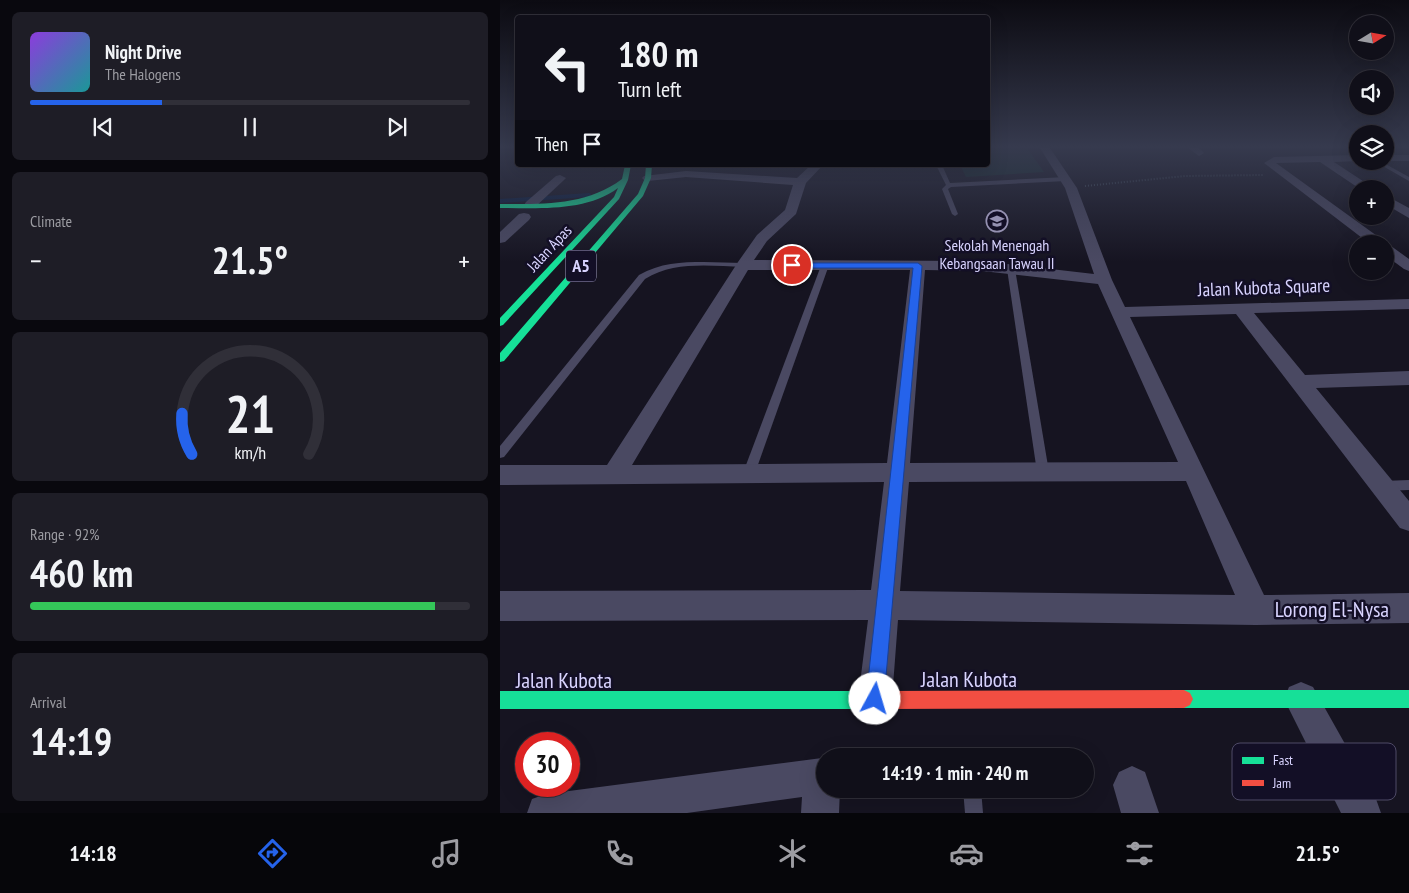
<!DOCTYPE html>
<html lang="en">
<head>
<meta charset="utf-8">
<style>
	body { margin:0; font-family:"PT Sans Narrow",sans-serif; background:#1e1d26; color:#f1f3f6; height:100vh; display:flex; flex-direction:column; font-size:19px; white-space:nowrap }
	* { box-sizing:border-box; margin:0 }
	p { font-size:16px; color:#9c9ca2 }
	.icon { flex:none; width:28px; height:28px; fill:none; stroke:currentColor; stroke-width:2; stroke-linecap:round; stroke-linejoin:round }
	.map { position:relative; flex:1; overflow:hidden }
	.details { display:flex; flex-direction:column; gap:12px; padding:12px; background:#09080e; width:500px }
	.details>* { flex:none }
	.hud { position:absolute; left:15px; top:15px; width:475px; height:152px; border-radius:5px; box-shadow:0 5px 20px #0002,0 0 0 1px #302f38; background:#100f19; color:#f1f3f6; overflow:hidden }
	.needle { width:32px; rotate:79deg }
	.controls { position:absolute; left:849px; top:15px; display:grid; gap:10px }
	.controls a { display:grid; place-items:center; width:45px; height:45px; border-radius:50%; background:#100f19; box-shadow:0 5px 20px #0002,0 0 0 1px #302f38; font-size:25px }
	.speed { position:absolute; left:15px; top:732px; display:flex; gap:10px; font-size:25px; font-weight:700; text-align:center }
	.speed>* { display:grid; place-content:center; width:65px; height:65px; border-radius:50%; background:#100f19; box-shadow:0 5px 20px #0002,0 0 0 1px #302f38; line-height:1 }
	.speed .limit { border:8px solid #d22; background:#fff; color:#111 }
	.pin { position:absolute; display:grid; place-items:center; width:42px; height:42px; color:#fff; margin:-21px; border:2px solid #fff; border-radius:50%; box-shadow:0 1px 5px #0007 }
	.me { position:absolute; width:55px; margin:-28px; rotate:6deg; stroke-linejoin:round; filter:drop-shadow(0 0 4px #0008) }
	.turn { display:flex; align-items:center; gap:18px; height:105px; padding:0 20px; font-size:22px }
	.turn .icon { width:65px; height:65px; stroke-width:2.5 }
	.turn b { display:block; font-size:35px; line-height:42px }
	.then { display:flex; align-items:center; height:48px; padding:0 20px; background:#0003; gap:10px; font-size:19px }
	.big { font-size:38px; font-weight:700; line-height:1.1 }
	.details .widget { flex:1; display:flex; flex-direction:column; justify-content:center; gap:8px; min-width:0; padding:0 18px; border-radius:8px; background:#1e1d26 }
	.details .dial { align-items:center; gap:0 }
	.dial svg { height:130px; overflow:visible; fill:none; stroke:#302f38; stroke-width:7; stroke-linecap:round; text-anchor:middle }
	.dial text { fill:#f1f3f6; stroke:none }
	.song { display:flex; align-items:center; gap:15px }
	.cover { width:60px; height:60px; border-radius:8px; background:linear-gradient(135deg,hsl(270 70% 55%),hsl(180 70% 35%)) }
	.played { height:5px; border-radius:2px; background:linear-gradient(90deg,#2563eb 30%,#302f38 30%) }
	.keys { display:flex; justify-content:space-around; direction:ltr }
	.heat { display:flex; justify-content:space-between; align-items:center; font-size:28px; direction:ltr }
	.charge { height:8px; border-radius:4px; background:linear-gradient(90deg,#34c759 92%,#302f38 0) }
	.trip { position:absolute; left:316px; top:748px; width:278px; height:50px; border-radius:25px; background:#100f19; box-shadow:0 5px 20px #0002,0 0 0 1px #302f38; font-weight:700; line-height:50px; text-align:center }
	.menu { display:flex; height:80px; justify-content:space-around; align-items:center; background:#06060a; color:#9c9ca2 }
	.menu .icon { width:35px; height:35px }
	.menu .active { color:#2563eb }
	.menu b { font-size:22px; color:#f1f3f6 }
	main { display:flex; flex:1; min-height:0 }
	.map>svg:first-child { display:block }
	.green { fill:#132c2d }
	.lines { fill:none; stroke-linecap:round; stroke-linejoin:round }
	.stream { stroke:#0b1e41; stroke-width:4 }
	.path { stroke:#44505f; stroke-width:2; stroke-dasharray:1 2; stroke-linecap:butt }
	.lane { fill:#4a4962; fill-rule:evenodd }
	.street { fill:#4a4962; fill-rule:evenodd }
	.fast { fill:#16e098; fill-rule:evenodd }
	.jam { fill:#f24e42; fill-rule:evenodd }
	.route { fill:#2563eb; stroke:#184099 }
	.labels { text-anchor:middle; stroke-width:5; stroke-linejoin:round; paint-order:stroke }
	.far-poi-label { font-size:16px; fill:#d9d4ff; stroke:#130f26 }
	.far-street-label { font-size:16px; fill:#d9d4ff; stroke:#130f26 }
	.shield { fill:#130f26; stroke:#9e99be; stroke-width:1 }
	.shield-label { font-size:18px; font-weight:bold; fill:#d9d4ff }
	.street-label { font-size:19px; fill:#d9d4ff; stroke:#130f26 }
	.near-street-label { font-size:22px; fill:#d9d4ff; stroke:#130f26 }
	.key { fill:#130f26; stroke:#4e4a67; stroke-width:1 }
	.key-label { font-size:14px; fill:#d9d4ff }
</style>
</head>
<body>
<main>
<section class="details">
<div class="widget">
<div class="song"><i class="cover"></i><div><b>Night Drive</b><p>The Halogens</p></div></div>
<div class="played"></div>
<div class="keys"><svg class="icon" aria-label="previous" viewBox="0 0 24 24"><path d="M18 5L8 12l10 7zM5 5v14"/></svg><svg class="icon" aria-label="pause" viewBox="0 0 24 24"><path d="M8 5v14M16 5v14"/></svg><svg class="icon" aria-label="next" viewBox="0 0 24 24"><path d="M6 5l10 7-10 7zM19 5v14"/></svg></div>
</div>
<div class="widget"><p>Climate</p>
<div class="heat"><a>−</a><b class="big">21.5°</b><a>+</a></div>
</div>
<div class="widget dial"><svg viewBox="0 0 100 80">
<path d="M14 69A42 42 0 1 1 86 69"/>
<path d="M14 69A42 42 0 0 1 8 44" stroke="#2563eb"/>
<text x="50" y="56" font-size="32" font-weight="700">21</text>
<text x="50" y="72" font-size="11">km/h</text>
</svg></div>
<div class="widget"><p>Range · 92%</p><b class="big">460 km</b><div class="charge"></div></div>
<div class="widget"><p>Arrival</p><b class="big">14:19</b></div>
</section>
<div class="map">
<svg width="909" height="813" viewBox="0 0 909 813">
	<rect width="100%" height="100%" fill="#161421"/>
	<path class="green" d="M 488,148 L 527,148 L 544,172 L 466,177 L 460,165 L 488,165 Z"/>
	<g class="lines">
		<path class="stream" d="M 0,201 L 89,195"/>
		<path class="path" d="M 585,186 L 685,176 L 763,175"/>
		<g class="lane">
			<path d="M 874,161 L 880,161 L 909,177 L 909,181 Z"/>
			<path d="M 436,165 L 442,165 L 450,183 L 566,177 L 569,179 L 566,181 L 451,187 L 448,189 L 458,214 L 455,216 L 452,214 L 442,189 L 446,185 Z"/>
			<path d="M 204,262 L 243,263 L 247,265 L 243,267 C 210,266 174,261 145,279 L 4,457 L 0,458 L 0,446 L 139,275 C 160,263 181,262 204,262 Z"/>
			<path d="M 322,263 L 329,265 L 255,473 L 253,476 L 249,478 L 245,476 L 243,473 Z"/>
			<path d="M 508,267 L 515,269 L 549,472 L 547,475 L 543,477 L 539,475 L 537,472 L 507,269 Z"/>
			<path d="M 909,480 L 909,490 L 883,491 L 879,489 L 877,486 L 879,483 L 883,481 Z"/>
			<path d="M 463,789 L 481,789 L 483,813 L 465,813 Z"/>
		</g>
		<g class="street">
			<path d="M 540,148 L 550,148 L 577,188 L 612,280 L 625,307 L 909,299 L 909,309 L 754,313 L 805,375 L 909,371 L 909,385 L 816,388 L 909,501 L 909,531 L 900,528 L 736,314 L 630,317 L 764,595 L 909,593 L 909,623 L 756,625 L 398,620 L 392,699 L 387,711 L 375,716 L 363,711 L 358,699 L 368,620 L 0,621 L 0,591 L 371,590 L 384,482 L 0,485 L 0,465 L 107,465 L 238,262 L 257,235 L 285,210 L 293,185 L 186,177 L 148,181 L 144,180 L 142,178 L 144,176 L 186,171 L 297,178 L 311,165 L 323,165 L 306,183 L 296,214 L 267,241 L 254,260 L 482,261 L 594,274 L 565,188 ZM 248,270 L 410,270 L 387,463 L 132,465 ZM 425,270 L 482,271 L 598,284 L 678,462 L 410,463 ZM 686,481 L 735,595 L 400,591 L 409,482 Z"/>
			<path d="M 688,148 L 699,148 L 704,153 L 699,156 Z"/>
			<path d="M 858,155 L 858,161 L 834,162 L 875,189 L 860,189 L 820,162 L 776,163 L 909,259 L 909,271 L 904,269 L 885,255 L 885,244 L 870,244 L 764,163 L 774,157 Z"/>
			<rect x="885" y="155" width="24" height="6"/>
			<path d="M 60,175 L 66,178 L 64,180 L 34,208 L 26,208 L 24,205 L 26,202 L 56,176 Z"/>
			<path d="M 885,195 L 909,208 L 909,218 L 885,204 Z"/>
			<path d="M 24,213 L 29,214 L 31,217 L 29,220 L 5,242 L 0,243 L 0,232 L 19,214 Z"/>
			<path d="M 801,682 L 813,687 L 876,799 L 881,813 L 841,813 L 784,699 L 789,687 Z"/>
			<path d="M 322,758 L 325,759 L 325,789 L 340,789 L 339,813 L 301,813 L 302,797 L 187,813 L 27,813 L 32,799 L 46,794 Z"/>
			<path d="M 632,766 L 645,772 L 659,813 L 621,813 L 613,785 L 619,772 Z"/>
		</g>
		<g class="fast">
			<path d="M 125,165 L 131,165 L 128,180 L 119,199 L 3,325 L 0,326 L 0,318 L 114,197 L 118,188 C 86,212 38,208 0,208 L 0,204 C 43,204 86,206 122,179 Z"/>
			<path d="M 146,165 L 152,165 L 151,178 L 143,196 L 4,361 L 0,362 L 0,353 L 138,194 L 145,178 Z"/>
			<path d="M 684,690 L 909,690 L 909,708 L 684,708 L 678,705 L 675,699 L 678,693 Z"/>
			<path d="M 0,691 L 382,691 L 388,694 L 391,700 L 388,706 L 382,709 L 0,709 Z"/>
		</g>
		<path class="jam" d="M 684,690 L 690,693 L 693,699 L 690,705 L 684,708 L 382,709 L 376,706 L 373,700 L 376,694 L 382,691 Z"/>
	</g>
	<linearGradient id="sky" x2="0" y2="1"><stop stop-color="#0c0b12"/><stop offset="0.56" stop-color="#363a4e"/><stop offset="1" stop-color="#363a4e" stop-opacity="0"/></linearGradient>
	<rect width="909" height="262" fill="url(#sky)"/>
	<path class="route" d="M 418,263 L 422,266 L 384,699 L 381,705 L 375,708 L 369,705 L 366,699 L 413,268 L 292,268 L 288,265 L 292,263 Z"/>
	<defs>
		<g id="school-ring" transform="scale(1.125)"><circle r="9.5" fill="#130f26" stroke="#9591b1" stroke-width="1.5"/><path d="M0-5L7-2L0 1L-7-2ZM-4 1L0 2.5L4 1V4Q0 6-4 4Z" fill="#9591b1"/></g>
	</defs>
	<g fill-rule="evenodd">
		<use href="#school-ring" x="497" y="221"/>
	</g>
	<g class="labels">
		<g class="far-poi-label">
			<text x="497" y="251">Sekolah Menengah<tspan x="497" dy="18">Kebangsaan Tawau II</tspan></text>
		</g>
		<g class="far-street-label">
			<text transform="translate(49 248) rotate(-47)" y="6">Jalan Apas</text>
		</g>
		<rect class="shield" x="66" y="250.5" width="30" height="31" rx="4"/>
		<g class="shield-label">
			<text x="81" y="272">A5</text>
		</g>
		<g class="street-label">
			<text transform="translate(764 287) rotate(-2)" y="7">Jalan Kubota Square</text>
		</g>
		<g class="near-street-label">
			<text x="832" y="617">Lorong El-Nysa</text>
			<text x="469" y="687">Jalan Kubota</text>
			<text x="64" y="688">Jalan Kubota</text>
		</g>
	</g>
	<rect x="732" y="743" width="164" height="57" rx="8" class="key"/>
	<rect x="742" y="757" width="22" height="7" fill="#16e098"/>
	<rect x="742" y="780" width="22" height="6" fill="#f24e42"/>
	<g class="key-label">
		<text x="773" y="765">Fast</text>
		<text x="773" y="788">Jam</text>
	</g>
</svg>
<div class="controls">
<a><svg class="needle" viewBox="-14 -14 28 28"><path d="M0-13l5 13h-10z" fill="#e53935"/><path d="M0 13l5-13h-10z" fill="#9c9ca2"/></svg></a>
<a><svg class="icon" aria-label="sound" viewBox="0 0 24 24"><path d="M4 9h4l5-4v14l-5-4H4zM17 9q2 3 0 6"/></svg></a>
<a><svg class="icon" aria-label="layers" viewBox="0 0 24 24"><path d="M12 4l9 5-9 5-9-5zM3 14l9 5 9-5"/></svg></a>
<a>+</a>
<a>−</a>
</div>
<div class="speed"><div class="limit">30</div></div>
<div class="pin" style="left:292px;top:265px;background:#d93025"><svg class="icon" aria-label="arrive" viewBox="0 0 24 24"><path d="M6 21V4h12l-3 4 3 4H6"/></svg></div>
<svg class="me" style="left:375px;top:699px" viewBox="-20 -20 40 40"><circle r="19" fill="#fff"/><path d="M0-13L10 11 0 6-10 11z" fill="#2563eb"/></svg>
<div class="trip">14:19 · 1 min · 240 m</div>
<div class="hud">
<div class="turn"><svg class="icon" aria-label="left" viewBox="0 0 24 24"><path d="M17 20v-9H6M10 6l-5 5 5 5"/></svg><div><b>180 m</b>Turn left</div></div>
<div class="then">Then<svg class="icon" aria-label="arrive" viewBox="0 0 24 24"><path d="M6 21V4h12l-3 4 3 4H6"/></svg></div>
</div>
</div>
</main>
<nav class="menu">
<b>14:18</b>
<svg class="icon active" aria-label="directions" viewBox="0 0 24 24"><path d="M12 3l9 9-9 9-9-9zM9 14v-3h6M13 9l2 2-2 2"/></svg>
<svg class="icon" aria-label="music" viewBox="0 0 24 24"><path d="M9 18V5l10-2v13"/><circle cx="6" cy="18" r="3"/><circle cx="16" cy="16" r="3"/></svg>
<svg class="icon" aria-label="phone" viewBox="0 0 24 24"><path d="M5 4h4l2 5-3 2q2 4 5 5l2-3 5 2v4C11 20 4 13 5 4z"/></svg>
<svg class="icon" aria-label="climate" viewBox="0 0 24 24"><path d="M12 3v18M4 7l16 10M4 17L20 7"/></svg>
<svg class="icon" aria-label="car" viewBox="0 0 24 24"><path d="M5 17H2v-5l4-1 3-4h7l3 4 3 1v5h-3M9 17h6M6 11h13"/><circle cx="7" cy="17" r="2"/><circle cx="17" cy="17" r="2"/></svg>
<svg class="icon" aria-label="filters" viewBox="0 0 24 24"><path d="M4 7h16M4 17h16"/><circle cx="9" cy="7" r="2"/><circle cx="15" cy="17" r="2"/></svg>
<b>21.5°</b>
</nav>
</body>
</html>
